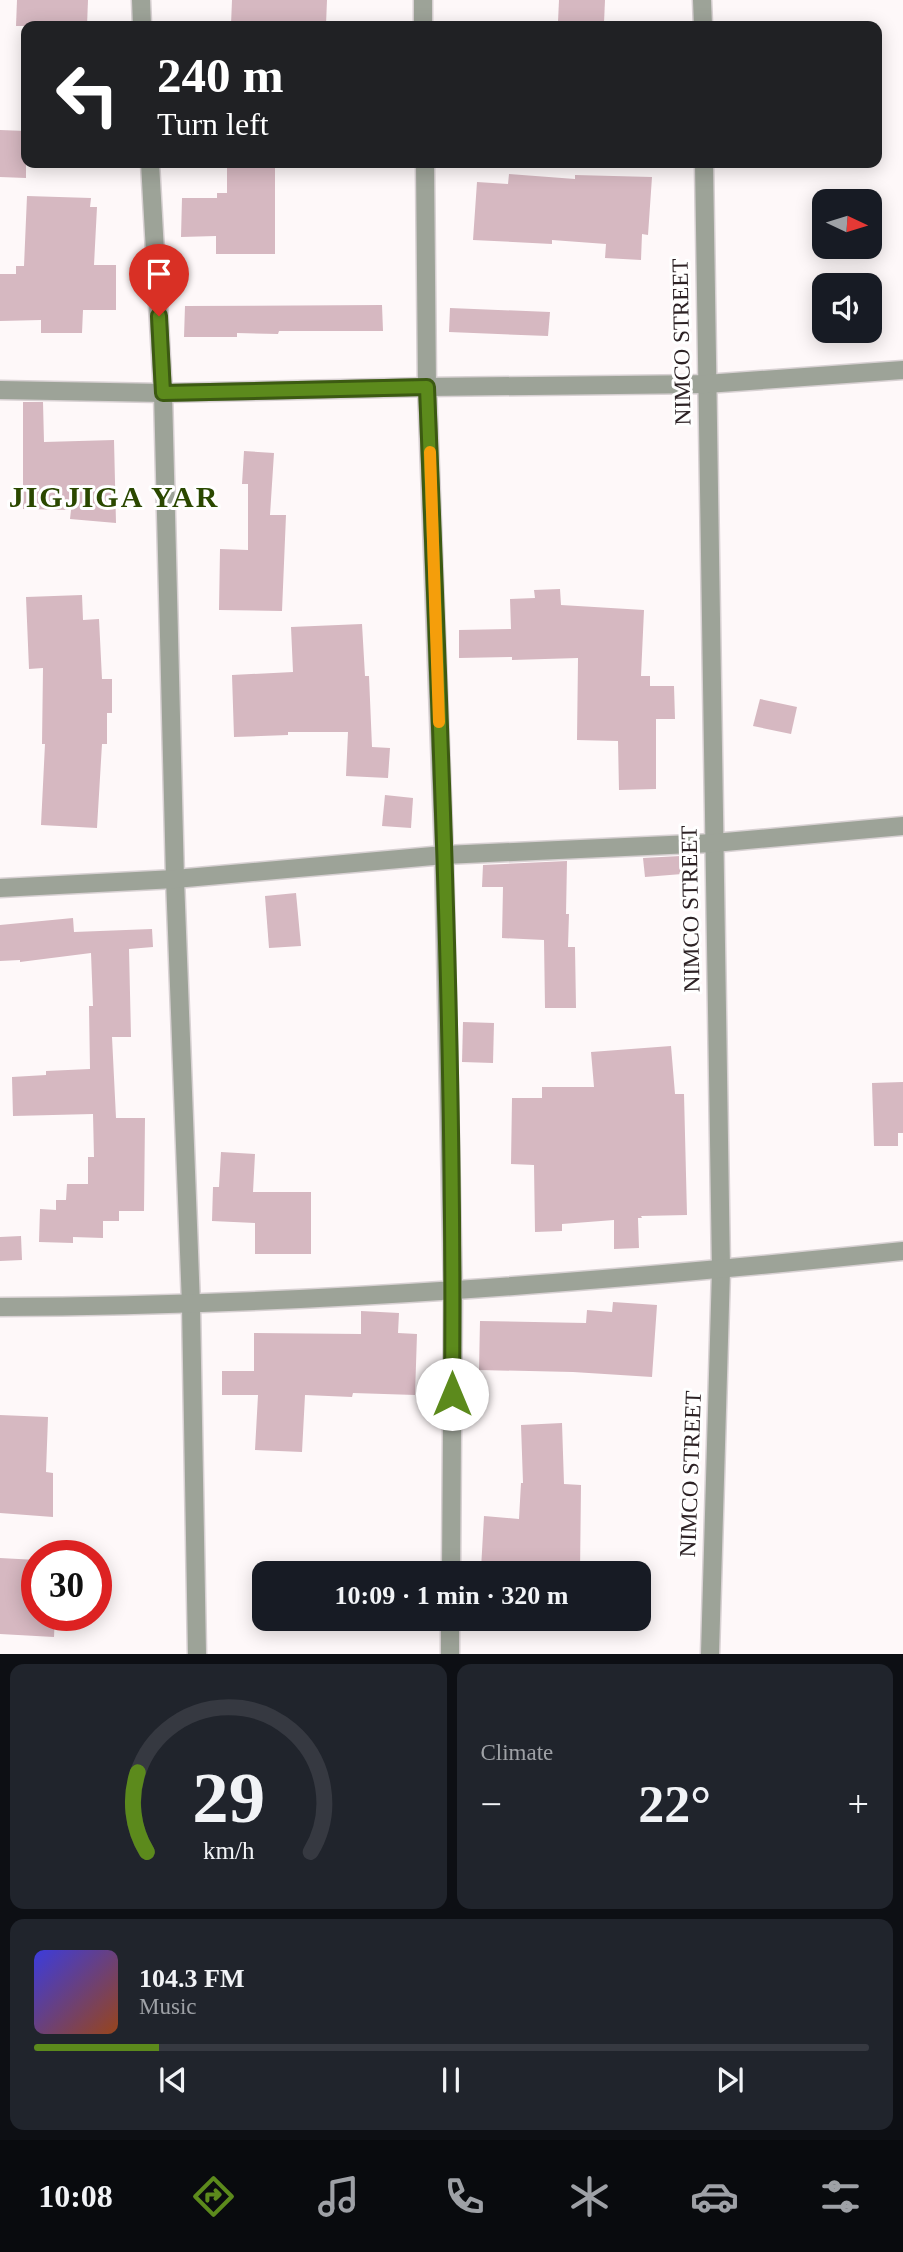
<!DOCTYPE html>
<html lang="en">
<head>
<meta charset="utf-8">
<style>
	body { margin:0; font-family:Georgia,serif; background:#20242c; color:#f1f3f6; height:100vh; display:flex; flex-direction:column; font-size:26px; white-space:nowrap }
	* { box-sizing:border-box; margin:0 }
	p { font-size:23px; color:#9ea1a6 }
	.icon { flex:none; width:38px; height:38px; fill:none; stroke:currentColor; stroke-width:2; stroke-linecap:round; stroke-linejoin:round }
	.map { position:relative; height:1654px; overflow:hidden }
	.side { display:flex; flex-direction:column; gap:10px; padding:10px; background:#0d0f14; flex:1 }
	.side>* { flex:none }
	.banner { position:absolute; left:21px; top:21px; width:861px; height:147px; border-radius:14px; box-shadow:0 4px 18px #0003; background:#202124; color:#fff; overflow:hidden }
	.needle { width:46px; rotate:94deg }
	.tools { position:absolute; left:812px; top:189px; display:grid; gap:14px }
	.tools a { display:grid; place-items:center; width:70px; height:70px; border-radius:14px; background:#171b24; box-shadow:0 4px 18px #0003; font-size:35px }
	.speed { position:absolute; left:21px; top:1540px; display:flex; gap:14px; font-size:35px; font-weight:700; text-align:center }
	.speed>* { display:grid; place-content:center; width:91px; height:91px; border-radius:50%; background:#171b24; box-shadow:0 4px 18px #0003; line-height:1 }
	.speed .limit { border:10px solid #d22; background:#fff; color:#111 }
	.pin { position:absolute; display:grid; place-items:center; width:60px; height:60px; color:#fff; margin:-72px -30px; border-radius:50% 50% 50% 0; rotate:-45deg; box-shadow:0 0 7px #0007 }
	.pin .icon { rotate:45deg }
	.me { position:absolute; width:77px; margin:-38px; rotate:0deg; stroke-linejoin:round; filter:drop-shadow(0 0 5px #0008) }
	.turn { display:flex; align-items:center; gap:24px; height:147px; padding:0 21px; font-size:32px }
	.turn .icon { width:91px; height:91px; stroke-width:2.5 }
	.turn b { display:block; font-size:49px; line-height:60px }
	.big { font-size:52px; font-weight:800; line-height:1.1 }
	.side .tile { flex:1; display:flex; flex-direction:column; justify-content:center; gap:10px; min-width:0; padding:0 24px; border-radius:14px; background:#20242c }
	.side .dial { align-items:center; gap:0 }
	.dial svg { height:182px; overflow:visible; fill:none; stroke:#363941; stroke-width:7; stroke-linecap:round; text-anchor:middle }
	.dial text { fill:#f1f3f6; stroke:none }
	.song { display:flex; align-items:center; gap:21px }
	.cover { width:84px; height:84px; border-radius:10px; background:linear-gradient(135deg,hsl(240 70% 55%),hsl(20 70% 35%)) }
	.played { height:7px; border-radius:4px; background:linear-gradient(90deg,#5c8a1c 15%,#363941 15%) }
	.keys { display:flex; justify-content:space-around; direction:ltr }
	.heat { display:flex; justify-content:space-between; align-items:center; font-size:38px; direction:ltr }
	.side .tiles { flex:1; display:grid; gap:10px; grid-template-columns:1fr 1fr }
	.tile:last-child { grid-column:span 2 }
	.trip { position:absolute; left:252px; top:1561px; width:399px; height:70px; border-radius:14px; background:#171b24; box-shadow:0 4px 18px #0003; font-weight:800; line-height:70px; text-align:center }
	.menu { display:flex; height:112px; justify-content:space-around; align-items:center; background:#090b0e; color:#9ea1a6 }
	.menu .icon { width:49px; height:49px }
	.menu .current { color:#5c8a1c }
	.menu b { font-size:32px; color:#f1f3f6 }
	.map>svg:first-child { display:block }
	.building { fill:#d6b8c1 }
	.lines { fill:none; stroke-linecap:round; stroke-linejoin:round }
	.street-casing { stroke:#d8d1d3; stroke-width:21 }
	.street { stroke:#9da398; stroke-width:18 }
	.route-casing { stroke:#3c5a12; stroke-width:18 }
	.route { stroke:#5c8a1c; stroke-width:12 }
	.slow { stroke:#f59e0b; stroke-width:12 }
	.labels { text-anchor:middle; stroke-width:6; stroke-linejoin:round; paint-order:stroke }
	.street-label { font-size:23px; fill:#2d2225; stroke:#fff }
	.district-label { font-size:30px; font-weight:bold; letter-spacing:2px; fill:#2b4800; stroke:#fff }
</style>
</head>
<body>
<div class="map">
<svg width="903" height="1654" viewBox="0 0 903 1654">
	<rect width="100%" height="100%" fill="#fef8f9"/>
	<g class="building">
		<path d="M 17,0 L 88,0 L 87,26 L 16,26 Z"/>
		<path d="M 232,0 L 327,0 L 326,25 L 271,23 L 271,26 L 231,25 Z"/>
		<path d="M 559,0 L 605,0 L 604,23 L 558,22 Z"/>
		<path d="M 0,130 L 26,131 L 26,178 L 0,177 Z"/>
		<path d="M 227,163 L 275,163 L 275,254 L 216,254 L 216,236 L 181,237 L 182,198 L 217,198 L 217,193 L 227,193 Z"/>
		<path d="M 509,174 L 575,179 L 575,175 L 652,177 L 648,235 L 642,234 L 641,260 L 605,258 L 606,244 L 552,240 L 552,244 L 473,240 L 477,182 L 508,184 Z"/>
		<path d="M 27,196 L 91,198 L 90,207 L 97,207 L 94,265 L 116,265 L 116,310 L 83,310 L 82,333 L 41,333 L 41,320 L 0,321 L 0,274 L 16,274 L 16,266 L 24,266 Z"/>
		<path d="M 382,305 L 383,331 L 279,331 L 278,334 L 237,333 L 237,337 L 184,337 L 185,306 Z"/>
		<path d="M 450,308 L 550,312 L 548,336 L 449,332 Z"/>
		<path d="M 23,402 L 43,402 L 44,442 L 114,440 L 116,523 L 70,519 L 71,510 L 23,509 Z"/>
		<path d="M 244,451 L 274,453 L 270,515 L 286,515 L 282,611 L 219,610 L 220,549 L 248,550 L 248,484 L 242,484 Z"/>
		<path d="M 560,589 L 561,605 L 644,610 L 641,676 L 650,676 L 650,686 L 674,686 L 675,719 L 656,719 L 656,789 L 619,790 L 618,741 L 577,740 L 578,658 L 512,660 L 512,657 L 459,658 L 459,630 L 511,629 L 510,599 L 535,598 L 534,590 Z"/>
		<path d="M 82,595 L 83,620 L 99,619 L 102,679 L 112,679 L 112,713 L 107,713 L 107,744 L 102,744 L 97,828 L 41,825 L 45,744 L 42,744 L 43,668 L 29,669 L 26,597 Z"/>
		<path d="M 362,624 L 365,676 L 369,676 L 372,747 L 390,748 L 388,778 L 346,776 L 348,732 L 288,732 L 288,735 L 234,737 L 232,675 L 293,672 L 291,627 Z"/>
		<path d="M 760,699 L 797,707 L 791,734 L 753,726 Z"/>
		<path d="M 385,795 L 413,798 L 411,828 L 382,826 Z"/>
		<path d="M 680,856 L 682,874 L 645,877 L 643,858 Z"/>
		<path d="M 567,861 L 566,914 L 569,914 L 568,947 L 575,947 L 576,1008 L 545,1008 L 544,940 L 502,938 L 503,887 L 482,887 L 483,865 Z"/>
		<path d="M 296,893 L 301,946 L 269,948 L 265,896 Z"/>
		<path d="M 73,918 L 74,932 L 152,929 L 153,947 L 129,949 L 131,1037 L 112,1037 L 116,1118 L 145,1118 L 144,1211 L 119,1211 L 119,1221 L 103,1221 L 103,1238 L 73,1237 L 73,1243 L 39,1242 L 40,1209 L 56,1210 L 56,1200 L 66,1200 L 67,1184 L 88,1184 L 88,1157 L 94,1157 L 93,1114 L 13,1116 L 12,1077 L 46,1075 L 46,1071 L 90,1069 L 89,1006 L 93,1006 L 91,953 L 20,962 L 20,960 L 0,961 L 0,925 Z"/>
		<path d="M 463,1022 L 494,1023 L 493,1063 L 462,1062 Z"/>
		<path d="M 671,1046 L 675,1094 L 684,1094 L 687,1215 L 641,1216 L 642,1218 L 638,1218 L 639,1248 L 614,1249 L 614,1220 L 562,1224 L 562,1231 L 535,1232 L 534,1165 L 511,1164 L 512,1098 L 542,1098 L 542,1087 L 594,1087 L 591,1052 Z"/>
		<path d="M 903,1082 L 903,1133 L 898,1133 L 898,1146 L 874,1146 L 872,1083 Z"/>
		<path d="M 221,1152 L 255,1154 L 253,1192 L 311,1192 L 311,1254 L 255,1254 L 255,1223 L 212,1221 L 213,1187 L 219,1187 Z"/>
		<path d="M 21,1236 L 22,1260 L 0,1261 L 0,1237 Z"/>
		<path d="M 613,1302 L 657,1305 L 652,1377 L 573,1372 L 479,1370 L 480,1321 L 586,1323 L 587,1310 L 612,1312 Z"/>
		<path d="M 361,1311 L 399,1313 L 398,1333 L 417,1334 L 415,1395 L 353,1393 L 352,1397 L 305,1395 L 302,1452 L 255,1450 L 258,1395 L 222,1395 L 222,1371 L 254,1371 L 254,1333 L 361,1334 Z"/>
		<path d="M 0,1415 L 48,1417 L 46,1472 L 53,1473 L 53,1517 L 0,1513 Z"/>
		<path d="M 562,1423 L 564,1484 L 581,1485 L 580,1573 L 529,1573 L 529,1570 L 481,1569 L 484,1516 L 519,1519 L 521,1483 L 523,1483 L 521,1425 Z"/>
		<path d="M 0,1558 L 37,1560 L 37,1615 L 55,1615 L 54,1637 L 0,1634 Z"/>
	</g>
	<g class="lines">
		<g class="street-casing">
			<g id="street">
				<path d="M 141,0 L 142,26"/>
				<path d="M 423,0 L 423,26"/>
				<path d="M 702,0 L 703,26"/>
				<path d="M 150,163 L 163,393 L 175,879 L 191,1305 L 197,1654"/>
				<path d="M 425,163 L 427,387 L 444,855 L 453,1292 L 451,1573"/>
				<path d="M 704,163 L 721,1270 L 710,1654"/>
				<path d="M 0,390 L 163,393 L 427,387 L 706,384 L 903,370"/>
				<path d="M 0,888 L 175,879 L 444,855 L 714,843 L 903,826"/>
				<path d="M 0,1307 C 302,1306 603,1282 903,1251"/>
				<path d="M 450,1654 L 450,1619"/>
			</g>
		</g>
		<use href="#street" class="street"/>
	</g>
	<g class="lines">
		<g class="route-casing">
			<path id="route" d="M 159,316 L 163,393 L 427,387 C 440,722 455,1058 452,1394"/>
		</g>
		<use href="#route" class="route"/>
		<path class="slow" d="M 430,452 L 439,722"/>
	</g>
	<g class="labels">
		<g class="street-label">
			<text transform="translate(681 342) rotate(-91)" y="8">NIMCO STREET</text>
			<text transform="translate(690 909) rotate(-91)" y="8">NIMCO STREET</text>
			<text transform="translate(690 1474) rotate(-88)" y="8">NIMCO STREET</text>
		</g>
		<g class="district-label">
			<text x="114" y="507">JIGJIGA YAR</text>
		</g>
	</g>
</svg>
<div class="tools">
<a><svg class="needle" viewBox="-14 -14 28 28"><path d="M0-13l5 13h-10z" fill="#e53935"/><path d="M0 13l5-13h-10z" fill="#9ea1a6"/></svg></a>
<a><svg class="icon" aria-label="sound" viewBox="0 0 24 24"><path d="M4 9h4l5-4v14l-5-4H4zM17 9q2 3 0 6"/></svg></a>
</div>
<div class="speed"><div class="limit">30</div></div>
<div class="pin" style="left:159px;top:316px;background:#d93025"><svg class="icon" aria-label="arrive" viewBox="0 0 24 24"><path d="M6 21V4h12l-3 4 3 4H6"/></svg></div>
<svg class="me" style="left:452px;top:1394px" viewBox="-20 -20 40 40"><circle r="19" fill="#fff"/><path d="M0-13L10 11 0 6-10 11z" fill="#5c8a1c"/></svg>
<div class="trip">10:09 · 1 min · 320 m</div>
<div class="banner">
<div class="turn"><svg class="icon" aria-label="left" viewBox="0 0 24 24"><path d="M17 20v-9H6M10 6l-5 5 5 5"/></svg><div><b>240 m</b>Turn left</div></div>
</div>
</div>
<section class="side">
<div class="tiles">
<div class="tile dial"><svg viewBox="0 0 100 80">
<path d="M14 69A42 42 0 1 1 86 69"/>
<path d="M14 69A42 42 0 0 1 10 34" stroke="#5c8a1c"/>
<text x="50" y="56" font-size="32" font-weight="700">29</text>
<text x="50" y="72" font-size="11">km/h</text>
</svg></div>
<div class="tile"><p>Climate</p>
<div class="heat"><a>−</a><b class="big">22°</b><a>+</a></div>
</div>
<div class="tile">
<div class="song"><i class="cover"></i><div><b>104.3 FM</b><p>Music</p></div></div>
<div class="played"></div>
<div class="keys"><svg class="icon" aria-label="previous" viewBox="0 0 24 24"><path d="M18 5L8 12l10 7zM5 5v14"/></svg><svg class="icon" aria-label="pause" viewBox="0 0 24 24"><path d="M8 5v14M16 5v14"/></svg><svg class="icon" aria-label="next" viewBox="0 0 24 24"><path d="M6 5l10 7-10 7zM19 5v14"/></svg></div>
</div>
</div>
</section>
<nav class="menu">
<b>10:08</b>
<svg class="icon current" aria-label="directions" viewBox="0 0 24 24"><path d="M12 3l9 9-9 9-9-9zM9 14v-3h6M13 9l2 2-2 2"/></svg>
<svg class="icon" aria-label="music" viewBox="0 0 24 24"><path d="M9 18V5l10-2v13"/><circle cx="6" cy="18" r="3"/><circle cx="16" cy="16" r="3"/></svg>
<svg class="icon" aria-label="phone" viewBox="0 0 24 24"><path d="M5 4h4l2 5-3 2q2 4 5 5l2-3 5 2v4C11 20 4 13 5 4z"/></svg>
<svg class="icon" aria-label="climate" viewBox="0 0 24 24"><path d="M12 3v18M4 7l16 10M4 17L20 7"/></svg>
<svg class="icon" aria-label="car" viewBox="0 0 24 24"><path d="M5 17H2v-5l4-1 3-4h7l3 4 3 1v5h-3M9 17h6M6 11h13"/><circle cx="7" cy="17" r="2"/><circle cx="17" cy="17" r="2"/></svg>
<svg class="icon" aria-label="filters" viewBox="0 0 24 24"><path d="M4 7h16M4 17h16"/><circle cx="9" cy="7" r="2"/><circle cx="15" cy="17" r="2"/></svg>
</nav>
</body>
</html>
